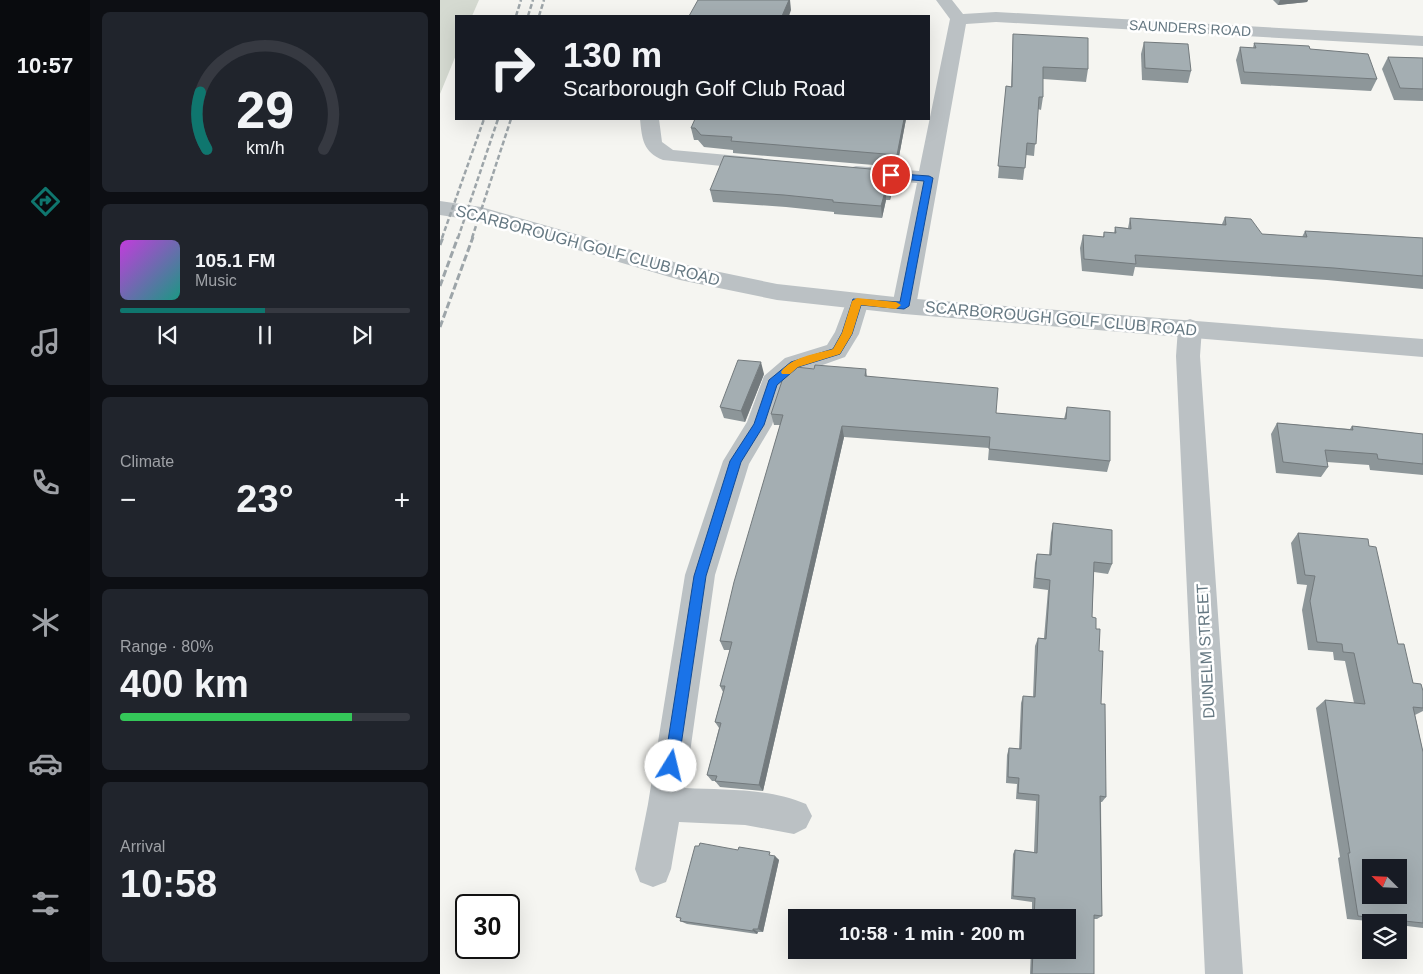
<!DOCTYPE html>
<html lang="en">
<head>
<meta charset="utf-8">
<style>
	body { margin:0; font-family:Helvetica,sans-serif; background:#20242c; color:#f1f3f6; height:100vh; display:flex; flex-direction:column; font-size:19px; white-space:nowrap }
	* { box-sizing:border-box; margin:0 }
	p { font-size:16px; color:#9ea1a6 }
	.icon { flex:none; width:28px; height:28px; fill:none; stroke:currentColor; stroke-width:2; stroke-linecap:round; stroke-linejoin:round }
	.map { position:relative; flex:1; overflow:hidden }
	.panel { display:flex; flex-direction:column; gap:12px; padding:12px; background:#0d0f14; width:350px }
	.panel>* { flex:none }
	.banner { position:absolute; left:15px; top:15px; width:475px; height:105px; border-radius:0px; box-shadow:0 5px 20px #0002; background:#171b24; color:#f1f3f6; overflow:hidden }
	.needle { width:32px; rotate:294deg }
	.controls { position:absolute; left:922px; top:859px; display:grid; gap:10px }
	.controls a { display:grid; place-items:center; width:45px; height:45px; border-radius:0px; background:#171b24; box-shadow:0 5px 20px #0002; font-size:25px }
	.speed { position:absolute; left:15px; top:894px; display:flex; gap:10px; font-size:25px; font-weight:700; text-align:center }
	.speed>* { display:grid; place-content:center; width:65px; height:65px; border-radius:50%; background:#171b24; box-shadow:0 5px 20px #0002; line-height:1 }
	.speed .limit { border:2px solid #111; border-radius:8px; background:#fff; color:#111 }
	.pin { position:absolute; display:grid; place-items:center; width:42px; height:42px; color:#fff; margin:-21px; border:2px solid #fff; border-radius:50%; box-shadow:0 1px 5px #0007 }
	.me { position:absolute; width:55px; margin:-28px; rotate:9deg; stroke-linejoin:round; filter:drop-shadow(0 0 4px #0008) }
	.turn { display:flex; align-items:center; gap:18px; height:105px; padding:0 25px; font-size:22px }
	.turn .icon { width:65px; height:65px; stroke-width:2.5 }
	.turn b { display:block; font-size:35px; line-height:42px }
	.big { font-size:38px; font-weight:800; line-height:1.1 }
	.panel .widget { flex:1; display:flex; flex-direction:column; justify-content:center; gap:8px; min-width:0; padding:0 18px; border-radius:8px; background:#20242c }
	.panel .dial { align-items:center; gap:0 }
	.dial svg { height:130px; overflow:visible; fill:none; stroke:#363941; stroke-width:7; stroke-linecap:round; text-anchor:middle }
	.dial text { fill:#f1f3f6; stroke:none }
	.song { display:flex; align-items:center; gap:15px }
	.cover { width:60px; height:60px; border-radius:8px; background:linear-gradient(135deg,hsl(290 70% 55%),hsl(170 70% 35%)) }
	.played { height:5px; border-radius:2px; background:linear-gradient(90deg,#0f766e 50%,#363941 50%) }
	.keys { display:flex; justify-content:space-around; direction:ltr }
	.heat { display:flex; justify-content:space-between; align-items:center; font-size:28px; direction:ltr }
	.charge { height:8px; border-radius:4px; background:linear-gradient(90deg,#34c759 80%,#363941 0) }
	.trip { position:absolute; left:348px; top:909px; width:288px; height:50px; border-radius:0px; background:#171b24; box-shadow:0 5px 20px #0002; font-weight:800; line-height:50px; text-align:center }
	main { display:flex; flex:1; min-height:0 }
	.dock { display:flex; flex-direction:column; width:90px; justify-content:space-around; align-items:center; background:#090b0e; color:#9ea1a6 }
	.dock .icon { width:35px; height:35px }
	.dock .active { color:#0f766e }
	.dock b { font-size:22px; color:#f1f3f6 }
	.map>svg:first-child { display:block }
	.green { fill:#d5dad1 }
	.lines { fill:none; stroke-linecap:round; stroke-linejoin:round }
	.minor { fill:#bbc1c4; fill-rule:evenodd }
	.tertiary { fill:#bbc1c4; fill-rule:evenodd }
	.rail-far1 { stroke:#9da5a9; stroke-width:2.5; stroke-dasharray:5 2.5; stroke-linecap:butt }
	.rail { stroke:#9da5a9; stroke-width:3; stroke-dasharray:7 3; stroke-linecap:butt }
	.wall { fill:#8d9699 }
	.shaded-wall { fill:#737a7d }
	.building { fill:#a4aeb2; stroke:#737a7d; fill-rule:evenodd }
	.route { fill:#1a73e8; stroke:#114b97 }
	.slow { fill:#f59e0b }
	.labels { text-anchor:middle; stroke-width:5; stroke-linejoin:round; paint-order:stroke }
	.far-street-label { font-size:14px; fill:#657882; stroke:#fff }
	.street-label { font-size:16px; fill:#657882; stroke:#fff }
</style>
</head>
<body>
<main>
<nav class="dock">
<b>10:57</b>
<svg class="icon active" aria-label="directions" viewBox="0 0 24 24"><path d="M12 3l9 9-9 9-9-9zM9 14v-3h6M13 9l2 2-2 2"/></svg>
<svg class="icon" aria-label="music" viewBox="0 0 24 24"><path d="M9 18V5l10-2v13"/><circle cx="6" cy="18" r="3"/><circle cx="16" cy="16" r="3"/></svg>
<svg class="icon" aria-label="phone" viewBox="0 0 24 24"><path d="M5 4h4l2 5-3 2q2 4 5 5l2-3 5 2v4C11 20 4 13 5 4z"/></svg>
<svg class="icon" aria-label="climate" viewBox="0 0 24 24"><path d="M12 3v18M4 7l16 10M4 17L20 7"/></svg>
<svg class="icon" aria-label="car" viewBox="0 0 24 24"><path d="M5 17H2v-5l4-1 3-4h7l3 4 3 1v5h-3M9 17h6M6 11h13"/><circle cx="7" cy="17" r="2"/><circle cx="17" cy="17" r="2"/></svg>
<svg class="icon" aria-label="filters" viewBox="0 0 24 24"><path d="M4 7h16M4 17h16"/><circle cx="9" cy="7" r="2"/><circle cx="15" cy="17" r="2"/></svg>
</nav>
<section class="panel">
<div class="widget dial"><svg viewBox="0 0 100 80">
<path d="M14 69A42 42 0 1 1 86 69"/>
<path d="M14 69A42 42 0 0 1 10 34" stroke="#0f766e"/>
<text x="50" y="56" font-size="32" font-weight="700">29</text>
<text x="50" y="72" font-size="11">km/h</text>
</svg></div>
<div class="widget">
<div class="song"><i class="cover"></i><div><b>105.1 FM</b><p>Music</p></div></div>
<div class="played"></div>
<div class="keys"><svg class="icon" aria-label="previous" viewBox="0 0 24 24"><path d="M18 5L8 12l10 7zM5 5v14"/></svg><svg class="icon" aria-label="pause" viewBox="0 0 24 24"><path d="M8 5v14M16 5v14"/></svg><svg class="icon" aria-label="next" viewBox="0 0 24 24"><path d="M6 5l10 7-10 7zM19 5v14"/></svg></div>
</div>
<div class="widget"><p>Climate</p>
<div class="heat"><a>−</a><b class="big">23°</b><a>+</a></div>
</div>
<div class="widget"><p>Range · 80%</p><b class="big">400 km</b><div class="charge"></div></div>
<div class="widget"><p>Arrival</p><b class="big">10:58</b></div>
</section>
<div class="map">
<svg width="983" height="974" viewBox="0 0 983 974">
	<rect width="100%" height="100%" fill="#f5f5f1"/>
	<path class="green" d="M 0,0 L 39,0 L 32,16 L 16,16 L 16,55 L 0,94 Z"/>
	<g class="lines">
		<g class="minor">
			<path d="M 496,0 L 512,0 L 523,14 L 556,12 L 983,36 L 983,46 L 556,22 L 526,24 L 476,306 L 472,312 L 464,314 L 456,312 L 452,306 L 477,183 L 416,178 L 409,176 L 406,172 L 409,168 L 416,166 L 479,171 L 510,19 Z"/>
			<path d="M 200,119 L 219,119 L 222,142 L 233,150 L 321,158 L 328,160 L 331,164 L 328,168 L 321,170 L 223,160 C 203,152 202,139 200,119 Z"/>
			<path d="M 417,293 L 425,295 L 429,301 L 419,334 L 405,357 L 363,372 L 344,388 L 332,425 L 309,464 L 275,575 L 245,788 C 285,790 329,788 366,804 L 372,816 L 366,828 L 354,834 L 305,825 L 239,822 L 231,869 L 226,882 L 213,887 L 200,882 L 195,869 L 208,804 L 245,575 L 283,461 L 307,422 L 324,376 L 345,358 L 387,345 L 395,332 L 409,295 Z"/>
			<path d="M 750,319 L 758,322 L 762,328 L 760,356 L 803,974 L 765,974 L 736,356 L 738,328 L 742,322 Z"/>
		</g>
		<path class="tertiary" d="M 0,201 L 41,207 L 241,264 L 337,284 L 464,298 L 983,339 L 983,357 L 464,314 L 337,300 L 240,280 L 39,221 L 0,215 Z"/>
		<g class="rail-far1">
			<path d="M 76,16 L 81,0"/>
			<path d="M 88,16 L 93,0"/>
			<path d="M 99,16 L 104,0"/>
			<path d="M 2,238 L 44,119"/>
			<path d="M 18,238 L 58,119"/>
			<path d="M 32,238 L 71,119"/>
		</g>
		<g class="rail">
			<path d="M 0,245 L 3,237"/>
			<path d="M 0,286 L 18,237"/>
			<path d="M 0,327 L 33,237"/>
		</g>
	</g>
	<g class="wall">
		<path d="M 833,0 L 868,0 L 867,2 L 838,5 Z"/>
		<path d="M 573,34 L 648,69 L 646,82 L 603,79 L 603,97 L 601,110 L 598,109 L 594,156 L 586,155 L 583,180 L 558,178 L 566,86 L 571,87 Z"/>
		<path d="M 704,42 L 751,71 L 748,83 L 702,80 L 701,54 Z"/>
		<path d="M 814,43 L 870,49 L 937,79 L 931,91 L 801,84 L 796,60 L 800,47 L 813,48 Z"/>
		<path d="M 948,57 L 983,58 L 983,101 L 954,100 L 942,69 Z"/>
		<path d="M 466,119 L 457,167 L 293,153 L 293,150 L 264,147 L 258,140 L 254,140 L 251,128 Z"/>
		<path d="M 453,171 L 454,183 L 450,200 L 446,200 L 442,218 L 394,214 L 394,212 L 346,207 L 273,202 L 270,190 Z"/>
		<path d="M 785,217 L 822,234 L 862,237 L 865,231 L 983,238 L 983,289 L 887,280 L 695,267 L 693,276 L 642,271 L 640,248 L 643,235 L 663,237 L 664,232 L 674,233 L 675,227 L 688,228 L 690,218 L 782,224 Z"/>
		<path d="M 374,369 L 426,369 L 427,376 L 556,413 L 624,419 L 627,407 L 670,461 L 667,472 L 548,460 L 549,448 L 404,437 L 323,791 L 280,787 L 275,781 L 272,781 L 267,775 L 279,728 L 275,722 L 283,692 L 280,686 L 290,650 L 284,650 L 280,641 L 340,425 L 334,425 L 331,414 Z"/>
		<path d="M 324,374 L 305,422 L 284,418 L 280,407 Z"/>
		<path d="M 837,423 L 910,429 L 912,426 L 983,434 L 983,475 L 930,470 L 929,465 L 887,462 L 888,467 L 881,477 L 836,473 L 831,434 Z"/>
		<path d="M 613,523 L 672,564 L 668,574 L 654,572 L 652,617 L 656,629 L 659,651 L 661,704 L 666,797 L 662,802 L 661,802 L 662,916 L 657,919 L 654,919 L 654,974 L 590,974 L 591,950 L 626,950 L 626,918 L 592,918 L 592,902 L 571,899 L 573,854 L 575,850 L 594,852 L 596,801 L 576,799 L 577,784 L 566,783 L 567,755 L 569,748 L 579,749 L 581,703 L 583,696 L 593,697 L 595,646 L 598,638 L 604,638 L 608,590 L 593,588 L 595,563 L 597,554 L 609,555 L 611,533 Z"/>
		<path d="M 858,533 L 929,546 L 958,644 L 973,683 L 983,691 L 983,711 L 975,715 L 983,752 L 983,928 L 959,925 L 959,922 L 939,922 L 907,919 L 898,858 L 900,857 L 876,708 L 885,700 L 914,703 L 905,661 L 894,660 L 893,652 L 868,650 L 862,610 L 867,585 L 857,584 L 851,543 Z"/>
		<path d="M 334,856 L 339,860 L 323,932 L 318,932 L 317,934 L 247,924 L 240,921 L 241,919 L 236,917 Z"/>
	</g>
	<g class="shaded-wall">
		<path d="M 344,0 L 350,0 L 351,10 L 349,16 L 342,16 Z"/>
		<path d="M 840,0 L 868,0 L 867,2 L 838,5 Z"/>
		<path d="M 464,119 L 466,119 L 457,167 L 457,155 Z"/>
		<path d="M 453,171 L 454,183 L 450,200 L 449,188 Z"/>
		<path d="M 446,188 L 446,200 L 442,218 L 441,206 Z"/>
		<path d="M 321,362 L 324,374 L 305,422 L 301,411 Z"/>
		<path d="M 402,426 L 404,437 L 323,791 L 319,785 Z"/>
		<path d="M 335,856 L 339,860 L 323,932 L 318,929 Z"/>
		<path d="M 313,929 L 318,932 L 317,934 L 313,931 Z"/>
	</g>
	<g class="building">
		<path d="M 258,0 L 349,0 L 342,16 L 249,16 Z"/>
		<path d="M 573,34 L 648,38 L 648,69 L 603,67 L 603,97 L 599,97 L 596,144 L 587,143 L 585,168 L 558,166 L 566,86 L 572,87 Z"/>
		<path d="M 704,42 L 748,44 L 751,71 L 705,68 Z"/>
		<path d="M 814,43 L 869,46 L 870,49 L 928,54 L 937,79 L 804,72 L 800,47 L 816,48 Z"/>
		<path d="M 948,57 L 983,58 L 983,89 L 960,88 Z"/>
		<path d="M 255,119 L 464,119 L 457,155 L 291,141 L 292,137 L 261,135 L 255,128 L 251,128 Z"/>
		<path d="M 284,156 L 453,171 L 449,188 L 446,188 L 441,206 L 393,202 L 393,200 L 344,195 L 270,190 Z"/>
		<path d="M 785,217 L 811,219 L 822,234 L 867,237 L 865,231 L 983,238 L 983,276 L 894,268 L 695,255 L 696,264 L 644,259 L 643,235 L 664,237 L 664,232 L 676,233 L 675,227 L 691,229 L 690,218 L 786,225 Z"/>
		<path d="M 298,360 L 321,362 L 301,411 L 280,407 Z"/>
		<path d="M 375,365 L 426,369 L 425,376 L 558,388 L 556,413 L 626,419 L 627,407 L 670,411 L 670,461 L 549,449 L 550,437 L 402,426 L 319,785 L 275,781 L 277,776 L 267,775 L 281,723 L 275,722 L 285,686 L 280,686 L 292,642 L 280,641 L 294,582 L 343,415 L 331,414 L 343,378 L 356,367 L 374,369 Z"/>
		<path d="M 837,423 L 913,430 L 912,426 L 983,434 L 983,464 L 938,459 L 937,454 L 885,450 L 888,467 L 843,462 Z"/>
		<path d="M 613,523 L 672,530 L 672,564 L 654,562 L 652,617 L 656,618 L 656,629 L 660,629 L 659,651 L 663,651 L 661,704 L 665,704 L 666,797 L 660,796 L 662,916 L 654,915 L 654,974 L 592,974 L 593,950 L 626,950 L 626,918 L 594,918 L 595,898 L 573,896 L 575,850 L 597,853 L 599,795 L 578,793 L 579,778 L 568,777 L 569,748 L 581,749 L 583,696 L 595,697 L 598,638 L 606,639 L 610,580 L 595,578 L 597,554 L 611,555 Z"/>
		<path d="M 858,533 L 928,539 L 929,546 L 936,547 L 958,644 L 964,644 L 973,683 L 981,684 L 983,691 L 983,708 L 973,707 L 983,752 L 983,923 L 918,916 L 908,853 L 910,853 L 885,700 L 925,704 L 914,653 L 903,652 L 902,644 L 877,642 L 870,601 L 875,576 L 865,575 ZM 931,868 L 959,868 L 959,895 L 931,895 Z"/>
		<path d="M 260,843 L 298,850 L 299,847 L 330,852 L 329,855 L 335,856 L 318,929 L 313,929 L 313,931 L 240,921 L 241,918 L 236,917 L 255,846 L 259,846 Z"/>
	</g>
	<path class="route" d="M 448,173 L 489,176 L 493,178 L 469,306 L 464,309 L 421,305 L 412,334 L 400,354 L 358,367 L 337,385 L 324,425 L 301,462 L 266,576 L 238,766 L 236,771 L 231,773 L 226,771 L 224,766 L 254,576 L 290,461 L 314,424 L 329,380 L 351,362 L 393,349 L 402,333 L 413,299 L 460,302 L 484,181 L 451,178 L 448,177 Z"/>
	<path class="slow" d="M 417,298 L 456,302 L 461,305 L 456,309 L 421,305 L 412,334 L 400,354 L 358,367 L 350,374 L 342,374 L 341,372 C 351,357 376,354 393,349 L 402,333 L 412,301 Z"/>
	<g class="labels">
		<g class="far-street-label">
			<text transform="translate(750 28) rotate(3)" y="5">SAUNDERS ROAD</text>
		</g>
		<g class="street-label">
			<text transform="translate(148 245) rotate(15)" y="6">SCARBOROUGH GOLF CLUB ROAD</text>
			<text transform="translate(621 318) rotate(5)" y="6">SCARBOROUGH GOLF CLUB ROAD</text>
			<text transform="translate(765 651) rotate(-93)" y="6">DUNELM STREET</text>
		</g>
	</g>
</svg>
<div class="controls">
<a><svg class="needle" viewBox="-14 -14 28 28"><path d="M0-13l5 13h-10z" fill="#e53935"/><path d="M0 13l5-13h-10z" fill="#9ea1a6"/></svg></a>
<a><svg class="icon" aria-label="layers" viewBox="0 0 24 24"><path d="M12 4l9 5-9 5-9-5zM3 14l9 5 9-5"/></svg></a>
</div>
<div class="speed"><div class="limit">30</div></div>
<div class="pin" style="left:451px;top:175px;background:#d93025"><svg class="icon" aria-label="arrive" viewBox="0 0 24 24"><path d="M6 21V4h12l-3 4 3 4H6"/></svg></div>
<svg class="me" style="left:231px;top:766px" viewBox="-20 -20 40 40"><circle r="19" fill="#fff"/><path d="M0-13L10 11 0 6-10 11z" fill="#1a73e8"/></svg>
<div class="trip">10:58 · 1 min · 200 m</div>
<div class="banner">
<div class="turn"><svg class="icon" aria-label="right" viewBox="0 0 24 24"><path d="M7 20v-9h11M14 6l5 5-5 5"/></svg><div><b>130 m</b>Scarborough Golf Club Road</div></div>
</div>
</div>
</main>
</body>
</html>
